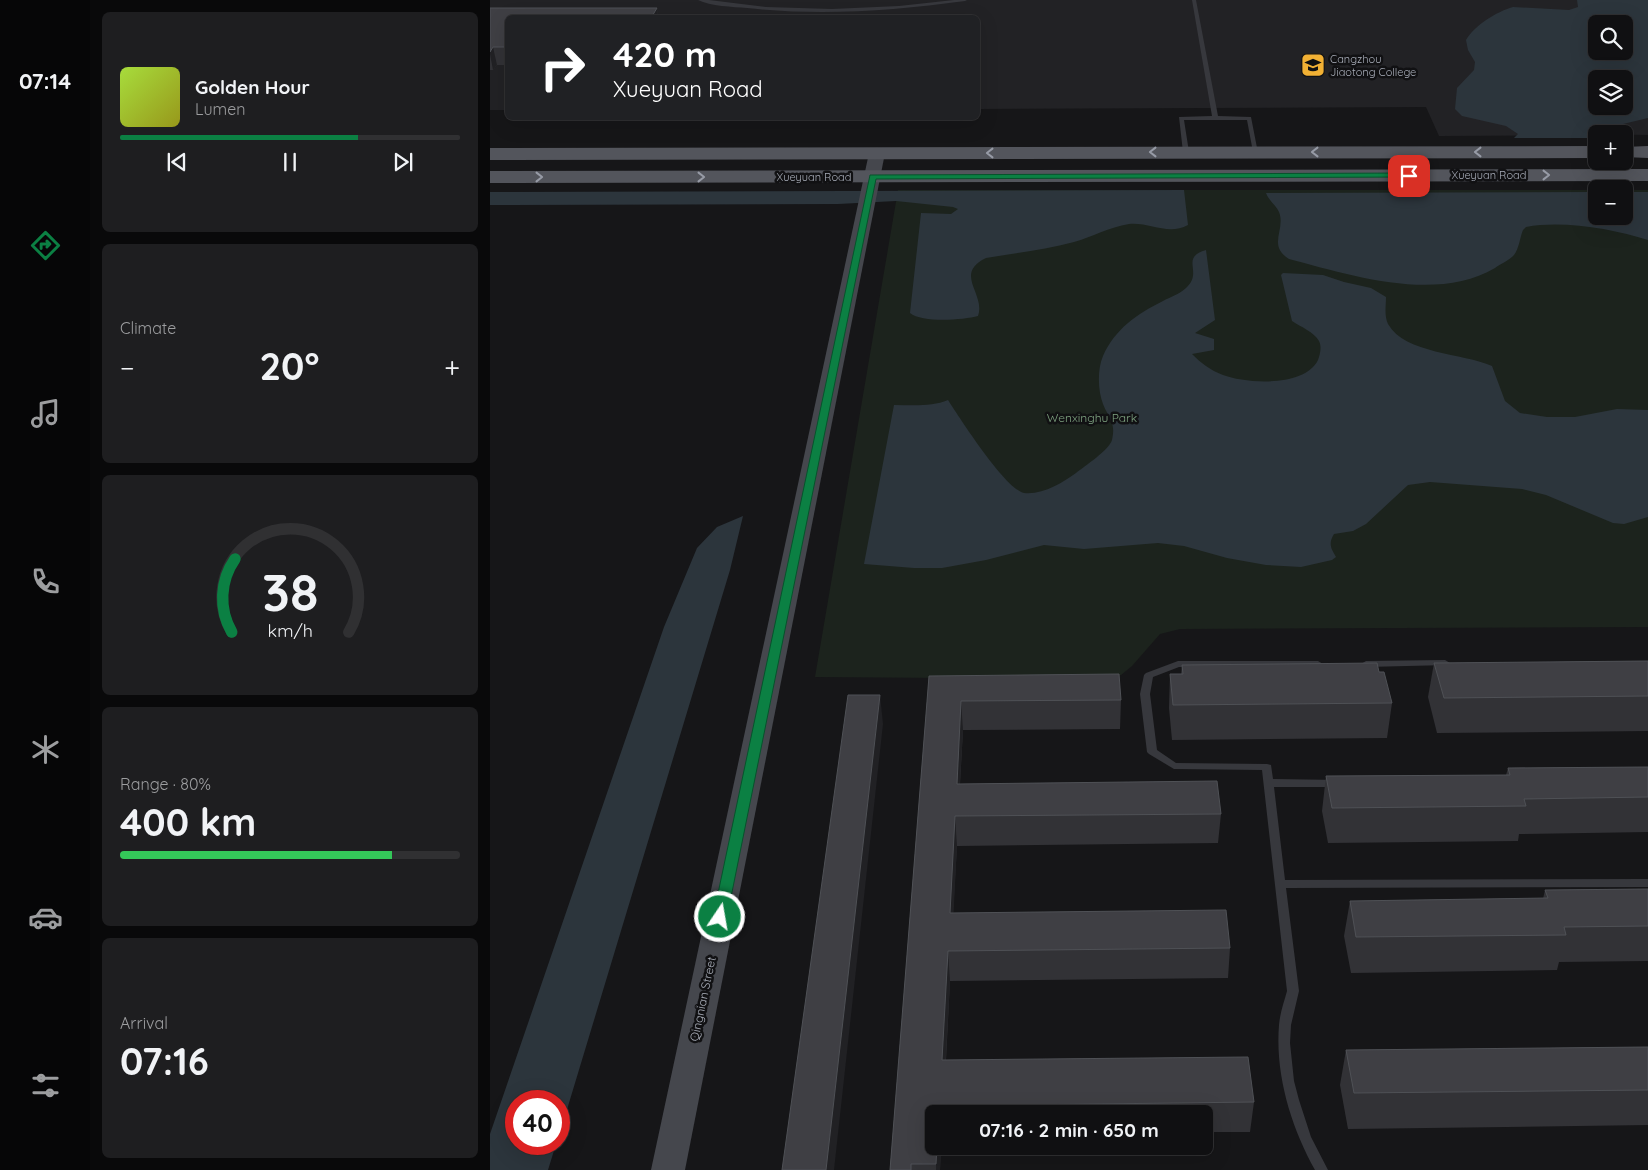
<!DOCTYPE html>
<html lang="en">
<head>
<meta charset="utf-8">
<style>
	body { margin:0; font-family:Quicksand,sans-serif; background:#1e1e20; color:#f1f3f6; height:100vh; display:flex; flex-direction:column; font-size:19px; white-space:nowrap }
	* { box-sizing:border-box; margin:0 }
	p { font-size:16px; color:#9c9d9f }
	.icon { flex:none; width:28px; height:28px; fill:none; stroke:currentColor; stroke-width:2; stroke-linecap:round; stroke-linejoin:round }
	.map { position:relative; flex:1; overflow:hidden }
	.side { display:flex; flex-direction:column; gap:12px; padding:12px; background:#09090a; width:400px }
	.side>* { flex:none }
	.top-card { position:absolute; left:15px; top:15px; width:475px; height:105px; border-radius:8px; box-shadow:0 5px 20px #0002,0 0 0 1px #303032; background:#202124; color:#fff; overflow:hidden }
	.fabs { position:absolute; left:1098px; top:15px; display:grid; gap:10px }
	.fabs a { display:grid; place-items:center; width:45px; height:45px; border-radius:8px; background:#101012; box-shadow:0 5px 20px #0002,0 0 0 1px #303032; font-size:25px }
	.speed { position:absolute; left:15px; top:1090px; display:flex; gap:10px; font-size:25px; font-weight:700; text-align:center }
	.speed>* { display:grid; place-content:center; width:65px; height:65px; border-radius:50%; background:#101012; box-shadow:0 5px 20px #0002,0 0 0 1px #303032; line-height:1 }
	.speed .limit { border:8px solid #d22; background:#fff; color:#111 }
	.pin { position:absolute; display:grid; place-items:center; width:42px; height:42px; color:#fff; margin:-21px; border-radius:10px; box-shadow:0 2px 8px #0006 }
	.me { position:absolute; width:55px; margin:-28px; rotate:12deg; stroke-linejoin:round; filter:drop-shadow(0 0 4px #0008) }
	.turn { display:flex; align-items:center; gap:18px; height:105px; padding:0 25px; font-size:22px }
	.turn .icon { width:65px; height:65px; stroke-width:2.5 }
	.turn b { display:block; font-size:35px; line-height:42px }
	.big { font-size:38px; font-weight:700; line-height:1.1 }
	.side .card { flex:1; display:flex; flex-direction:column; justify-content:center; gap:8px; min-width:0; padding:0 18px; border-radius:8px; background:#1e1e20 }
	.side .dial { align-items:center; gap:0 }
	.dial svg { height:130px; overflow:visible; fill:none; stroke:#303032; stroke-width:7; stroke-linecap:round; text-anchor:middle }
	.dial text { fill:#f1f3f6; stroke:none }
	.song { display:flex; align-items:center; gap:15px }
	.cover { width:60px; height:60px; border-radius:8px; background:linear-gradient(135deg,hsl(80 70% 55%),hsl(60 70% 35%)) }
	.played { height:5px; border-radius:2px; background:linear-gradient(90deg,#0b8043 70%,#303032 70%) }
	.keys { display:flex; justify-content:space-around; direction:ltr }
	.heat { display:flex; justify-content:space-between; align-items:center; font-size:28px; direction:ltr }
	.charge { height:8px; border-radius:4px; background:linear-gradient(90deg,#34c759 80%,#303032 0) }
	.trip { position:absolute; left:435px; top:1105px; width:288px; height:50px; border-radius:8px; background:#101012; box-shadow:0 5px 20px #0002,0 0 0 1px #303032; font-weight:700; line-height:50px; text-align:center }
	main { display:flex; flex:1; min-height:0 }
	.tab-bar { display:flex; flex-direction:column; width:90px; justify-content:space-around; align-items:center; background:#060607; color:#9c9d9f }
	.tab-bar .icon { width:35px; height:35px }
	.tab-bar .selected { color:#0b8043 }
	.tab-bar b { font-size:22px; color:#f1f3f6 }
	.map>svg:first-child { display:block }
	.built { fill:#222225; fill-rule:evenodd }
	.green { fill:#1c231d }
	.water { fill:#2c353c; fill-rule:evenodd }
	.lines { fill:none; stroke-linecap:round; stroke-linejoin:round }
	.lane { fill:#37383d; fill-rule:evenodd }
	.secondary { fill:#45474d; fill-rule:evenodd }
	.primary { fill:#53555c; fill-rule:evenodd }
	.wall { fill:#323236 }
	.shaded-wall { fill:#212124 }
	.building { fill:#3f3f44; stroke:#4f5156 }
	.oneway { stroke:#979ba6 }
	.route { fill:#0b8043; stroke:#07532c }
	.labels { text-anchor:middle; stroke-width:5; stroke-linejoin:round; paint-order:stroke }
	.far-poi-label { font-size:11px; fill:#a8adb8; stroke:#111113; text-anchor:start }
	.far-street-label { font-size:11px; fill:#a8adb8; stroke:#111113 }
	.park-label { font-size:12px; fill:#7fa381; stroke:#111113 }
	.street-label { font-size:12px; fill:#a8adb8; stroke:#111113 }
</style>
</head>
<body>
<main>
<nav class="tab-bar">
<b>07:14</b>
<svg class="icon selected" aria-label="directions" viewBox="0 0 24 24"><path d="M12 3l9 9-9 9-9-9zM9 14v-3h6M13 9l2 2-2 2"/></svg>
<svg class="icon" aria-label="music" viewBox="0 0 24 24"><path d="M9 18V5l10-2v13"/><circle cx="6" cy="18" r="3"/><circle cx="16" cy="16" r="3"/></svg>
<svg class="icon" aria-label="phone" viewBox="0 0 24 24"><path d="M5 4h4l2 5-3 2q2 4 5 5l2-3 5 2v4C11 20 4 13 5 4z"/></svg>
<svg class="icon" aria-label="climate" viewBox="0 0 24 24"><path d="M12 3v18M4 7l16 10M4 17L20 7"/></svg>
<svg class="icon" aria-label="car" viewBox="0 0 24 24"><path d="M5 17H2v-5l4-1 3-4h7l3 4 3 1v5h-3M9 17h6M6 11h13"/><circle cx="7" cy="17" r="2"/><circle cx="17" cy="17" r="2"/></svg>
<svg class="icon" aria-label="filters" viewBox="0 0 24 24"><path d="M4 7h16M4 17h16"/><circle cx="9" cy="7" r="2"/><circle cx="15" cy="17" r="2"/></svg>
</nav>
<section class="side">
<div class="card">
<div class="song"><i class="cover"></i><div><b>Golden Hour</b><p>Lumen</p></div></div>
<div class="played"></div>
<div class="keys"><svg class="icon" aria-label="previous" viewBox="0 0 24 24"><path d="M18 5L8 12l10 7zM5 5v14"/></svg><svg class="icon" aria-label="pause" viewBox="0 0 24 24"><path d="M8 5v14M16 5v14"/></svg><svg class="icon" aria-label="next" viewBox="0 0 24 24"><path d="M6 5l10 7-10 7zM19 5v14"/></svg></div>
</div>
<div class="card"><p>Climate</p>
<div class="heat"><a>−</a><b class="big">20°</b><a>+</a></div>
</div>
<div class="card dial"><svg viewBox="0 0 100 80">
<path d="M14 69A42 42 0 1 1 86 69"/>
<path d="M14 69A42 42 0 0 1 16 24" stroke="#0b8043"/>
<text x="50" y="56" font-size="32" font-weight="700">38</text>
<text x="50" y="72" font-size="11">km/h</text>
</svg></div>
<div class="card"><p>Range · 80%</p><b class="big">400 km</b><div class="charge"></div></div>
<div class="card"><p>Arrival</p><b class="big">07:16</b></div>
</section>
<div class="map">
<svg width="1158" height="1170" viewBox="0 0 1158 1170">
	<rect width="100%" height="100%" fill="#161618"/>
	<path class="built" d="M 0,0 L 1158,0 L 1158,135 L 1106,134 L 1106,135 L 949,136 L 936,107 L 488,109 L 488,18 L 18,18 L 17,110 L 0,110 ZM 1106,24 L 1134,24 L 1134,51 L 1106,51 ZM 1106,79 L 1134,79 L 1134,106 L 1106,106 Z"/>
	<path class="green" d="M 408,190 L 1106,190 L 1106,216 L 1134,216 L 1134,190 L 1158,190 L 1158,627 L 690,629 L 670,634 L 642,666 L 631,675 L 616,679 L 325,677 Z"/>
	<g class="water">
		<path d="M 1087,0 L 1158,0 L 1158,118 L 1133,124 L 1125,131 L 1125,134 L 1106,134 L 1106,138 L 1024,138 L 1028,134 L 1016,126 L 972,116 L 965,109 L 967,88 L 984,70 L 985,62 L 978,50 L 976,40 C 985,25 1006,12 1023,7 L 1079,10 L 1088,7 ZM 1106,24 L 1134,24 L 1134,51 L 1106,51 ZM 1106,79 L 1134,79 L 1134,106 L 1106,106 Z"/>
		<path d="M 694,190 L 698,225 C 678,236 660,222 639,224 C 619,227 602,237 584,242 C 555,250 525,253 496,258 C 463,274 496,294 488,316 C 473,320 432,323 420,313 L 431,213 L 461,214 L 468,209 L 463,207 L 406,201 L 348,204 L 0,205 L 0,192 Z"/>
		<path d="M 1106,192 L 1106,216 L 1134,216 L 1134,192 L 1158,192 L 1158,240 C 1123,229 1073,220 1036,227 L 1033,230 C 1030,237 1029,249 1024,255 C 1020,260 1010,264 1005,268 C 946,303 860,275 799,259 C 777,245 796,230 789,212 C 786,205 779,201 776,193 Z"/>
		<path d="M 716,250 L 725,320 L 705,333 L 724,339 L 724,350 L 702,354 C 711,363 720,370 733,375 C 757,384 815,387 828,360 C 830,354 832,347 829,341 C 824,332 811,327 802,321 L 791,275 L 793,273 L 833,275 L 854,282 L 881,288 L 896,297 C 896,305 894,316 898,324 C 915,354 973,353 1002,366 L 1015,401 L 1030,413 L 1057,417 L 1085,417 L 1127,409 L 1158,410 L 1158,517 L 1134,524 L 1123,523 L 1056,495 L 1032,489 L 940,482 L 918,485 L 876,524 L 863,531 L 844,534 C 838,544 841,548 846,557 L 842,560 L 811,567 L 776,565 L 737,558 L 694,546 L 668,543 L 594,549 L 554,545 L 496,560 L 452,568 L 424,568 L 374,564 L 404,405 C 422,405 442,407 458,400 C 469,417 516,490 534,493 C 553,495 572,483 586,473 C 595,466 619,450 622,440 C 626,422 619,419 613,404 C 608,391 607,370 613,356 C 625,329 647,314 673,301 C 680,297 690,294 696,288 C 714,272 689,258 716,250 Z"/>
		<path d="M 253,516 L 240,570 L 69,1136 L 69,1101 L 26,1101 L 26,1144 L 66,1144 L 58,1170 L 0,1170 L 0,1134 L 174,627 L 207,548 L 227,527 Z"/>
	</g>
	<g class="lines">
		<g class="lane">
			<path d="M 208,0 L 219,0 L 276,7 L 342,9 L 409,6 L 464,0 L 477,0 L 475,1 C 402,11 330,16 257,8 C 243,7 220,6 208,0 Z"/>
			<path d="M 702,0 L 706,0 L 728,116 L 761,117 L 768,153 L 763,152 L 757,120 L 694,120 L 699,152 L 696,154 L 693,152 L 689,117 L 722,116 Z"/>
			<path d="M 955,660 L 960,663 L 958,665 L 876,667 L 871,664 L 876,661 Z"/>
			<path d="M 688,661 L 828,661 L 833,664 L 828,667 L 689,667 L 663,677 L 660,694 L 667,750 L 686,763 L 777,764 L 781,765 L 783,779 L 850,780 L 851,783 L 850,786 L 846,787 L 784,787 L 795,880 L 1158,879 L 1158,887 L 796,888 L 809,991 L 801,1025 L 800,1043 L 804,1081 L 809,1100 L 821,1137 L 838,1170 L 825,1170 C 801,1127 785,1075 789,1025 C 790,1013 794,1002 797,991 L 772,770 L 684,769 L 659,754 L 657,752 L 650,694 L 654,675 L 656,673 Z"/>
		</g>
		<path class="secondary" d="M 387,148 L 393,150 L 395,153 L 195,1170 L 161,1170 L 379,153 L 381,150 Z"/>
		<g class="primary">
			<path d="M 1106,146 L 1106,158 L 0,160 L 0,148 Z"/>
			<path d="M 1158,146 L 1158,158 L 1134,157 L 1134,147 Z"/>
			<path d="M 1158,169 L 1158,181 L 0,183 L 0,171 Z"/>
		</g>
	</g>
	<g class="wall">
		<path d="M 0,8 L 167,8 L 168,18 L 18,18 L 18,65 L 7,65 L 3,70 L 0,70 Z"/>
		<path d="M 1158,661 L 1158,731 L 947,733 L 938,697 L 944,663 Z"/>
		<path d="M 692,665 L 889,672 L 902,703 L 897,738 L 682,740 L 679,708 L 680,674 L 691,674 Z"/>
		<path d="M 439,676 L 631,700 L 630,729 L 473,730 L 470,784 L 731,814 L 728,843 L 467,846 L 463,913 L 740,948 L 738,978 L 460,981 L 456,1060 L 764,1102 L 760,1132 L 714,1132 L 714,1114 L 444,1114 L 444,1146 L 451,1146 L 450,1170 L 400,1170 Z"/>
		<path d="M 1158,767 L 1158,832 L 1029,834 L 1028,841 L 838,843 L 832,811 L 836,776 L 1016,775 L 1018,768 Z"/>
		<path d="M 1158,889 L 1158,961 L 1069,962 L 1067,970 L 861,973 L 854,936 L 860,901 L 1053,899 L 1055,890 Z"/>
		<path d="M 1158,1047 L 1158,1125 L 858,1129 L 850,1085 L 856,1050 Z"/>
	</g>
	<g class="shaded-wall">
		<path d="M 167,8 L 168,18 L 161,18 Z"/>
		<path d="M 3,47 L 7,65 L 3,70 L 0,54 L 0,52 Z"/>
		<path d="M 390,695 L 393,724 L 344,1170 L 336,1170 Z"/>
		<path d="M 471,701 L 473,730 L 468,813 L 467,784 Z"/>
		<path d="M 465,816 L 467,846 L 462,943 L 460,913 Z"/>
		<path d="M 458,951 L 460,981 L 454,1090 L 452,1060 Z"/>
		<path d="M 447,1146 L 451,1146 L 450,1170 L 446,1170 L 446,1164 Z"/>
	</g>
	<g class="building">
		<path d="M 0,8 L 167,8 L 161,18 L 18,18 L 18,47 L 3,47 L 0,52 Z"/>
		<path d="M 1158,661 L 1158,696 L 954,698 L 944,663 Z"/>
		<path d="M 887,663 L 889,672 L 894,672 L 902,703 L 683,705 L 680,674 L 693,674 L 692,665 Z"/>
		<path d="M 629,674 L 631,700 L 471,701 L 467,784 L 727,781 L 731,814 L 465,816 L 460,913 L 736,910 L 740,948 L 458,951 L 452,1060 L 758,1057 L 764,1102 L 449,1106 L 449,1114 L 444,1114 L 444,1146 L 447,1146 L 446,1164 L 421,1164 L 421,1170 L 400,1170 L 439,676 Z"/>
		<path d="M 358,695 L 390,695 L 336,1170 L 292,1170 Z"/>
		<path d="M 1158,767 L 1158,797 L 1034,799 L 1036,806 L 842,808 L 836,776 L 1020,775 L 1018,768 Z"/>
		<path d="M 1158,889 L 1158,926 L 1074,927 L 1076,935 L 866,937 L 860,901 L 1058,898 L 1055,890 Z"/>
		<path d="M 1158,1047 L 1158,1090 L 864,1093 L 856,1050 Z"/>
	</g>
	<defs><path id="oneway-chevron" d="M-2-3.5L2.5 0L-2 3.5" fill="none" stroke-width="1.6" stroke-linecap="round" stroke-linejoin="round" transform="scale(1.25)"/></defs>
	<g class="oneway">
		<use href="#oneway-chevron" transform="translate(663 152) rotate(180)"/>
		<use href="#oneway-chevron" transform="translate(825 152) rotate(180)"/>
		<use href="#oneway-chevron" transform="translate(988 152) rotate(180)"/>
		<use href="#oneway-chevron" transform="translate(500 153) rotate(180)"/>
		<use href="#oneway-chevron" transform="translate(1056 175)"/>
		<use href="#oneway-chevron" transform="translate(49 177)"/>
		<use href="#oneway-chevron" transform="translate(211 177)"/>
	</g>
	<path class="route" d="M 919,173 L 922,174 L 922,177 L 386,179 L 237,917 L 235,921 L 230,922 L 225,921 L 223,917 L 380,175 Z"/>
	<defs>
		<g id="university-square" transform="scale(1.25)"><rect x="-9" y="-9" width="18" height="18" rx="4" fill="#f2b134" stroke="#111113"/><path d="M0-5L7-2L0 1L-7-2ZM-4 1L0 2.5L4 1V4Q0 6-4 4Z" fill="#111"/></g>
	</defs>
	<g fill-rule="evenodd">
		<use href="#university-square" x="823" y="65"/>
	</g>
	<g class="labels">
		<g class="far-poi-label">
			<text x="840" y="63">Cangzhou<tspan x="840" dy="13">Jiaotong College</tspan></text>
		</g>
		<g class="far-street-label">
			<text x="999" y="179">Xueyuan Road</text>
			<text x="324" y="181">Xueyuan Road</text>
		</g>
		<g class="park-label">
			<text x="602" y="422">Wenxinghu Park</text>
		</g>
		<g class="street-label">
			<text transform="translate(213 999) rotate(-78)" y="4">Qingnian Street</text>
		</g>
	</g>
</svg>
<div class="fabs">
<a><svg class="icon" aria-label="search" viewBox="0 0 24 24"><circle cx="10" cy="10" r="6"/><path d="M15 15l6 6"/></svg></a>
<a><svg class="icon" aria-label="layers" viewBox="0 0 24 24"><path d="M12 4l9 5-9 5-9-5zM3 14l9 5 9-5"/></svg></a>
<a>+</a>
<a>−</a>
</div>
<div class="speed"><div class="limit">40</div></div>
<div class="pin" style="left:919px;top:176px;background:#d93025"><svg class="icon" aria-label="arrive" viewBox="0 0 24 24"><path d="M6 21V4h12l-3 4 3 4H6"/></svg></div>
<svg class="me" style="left:230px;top:917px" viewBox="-20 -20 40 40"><circle r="17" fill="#0b8043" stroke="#fff" stroke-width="3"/><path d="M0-11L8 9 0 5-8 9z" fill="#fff"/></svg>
<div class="trip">07:16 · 2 min · 650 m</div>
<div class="top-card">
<div class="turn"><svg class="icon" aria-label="right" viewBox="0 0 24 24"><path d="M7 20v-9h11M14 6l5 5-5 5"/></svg><div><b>420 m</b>Xueyuan Road</div></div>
</div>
</div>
</main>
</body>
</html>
